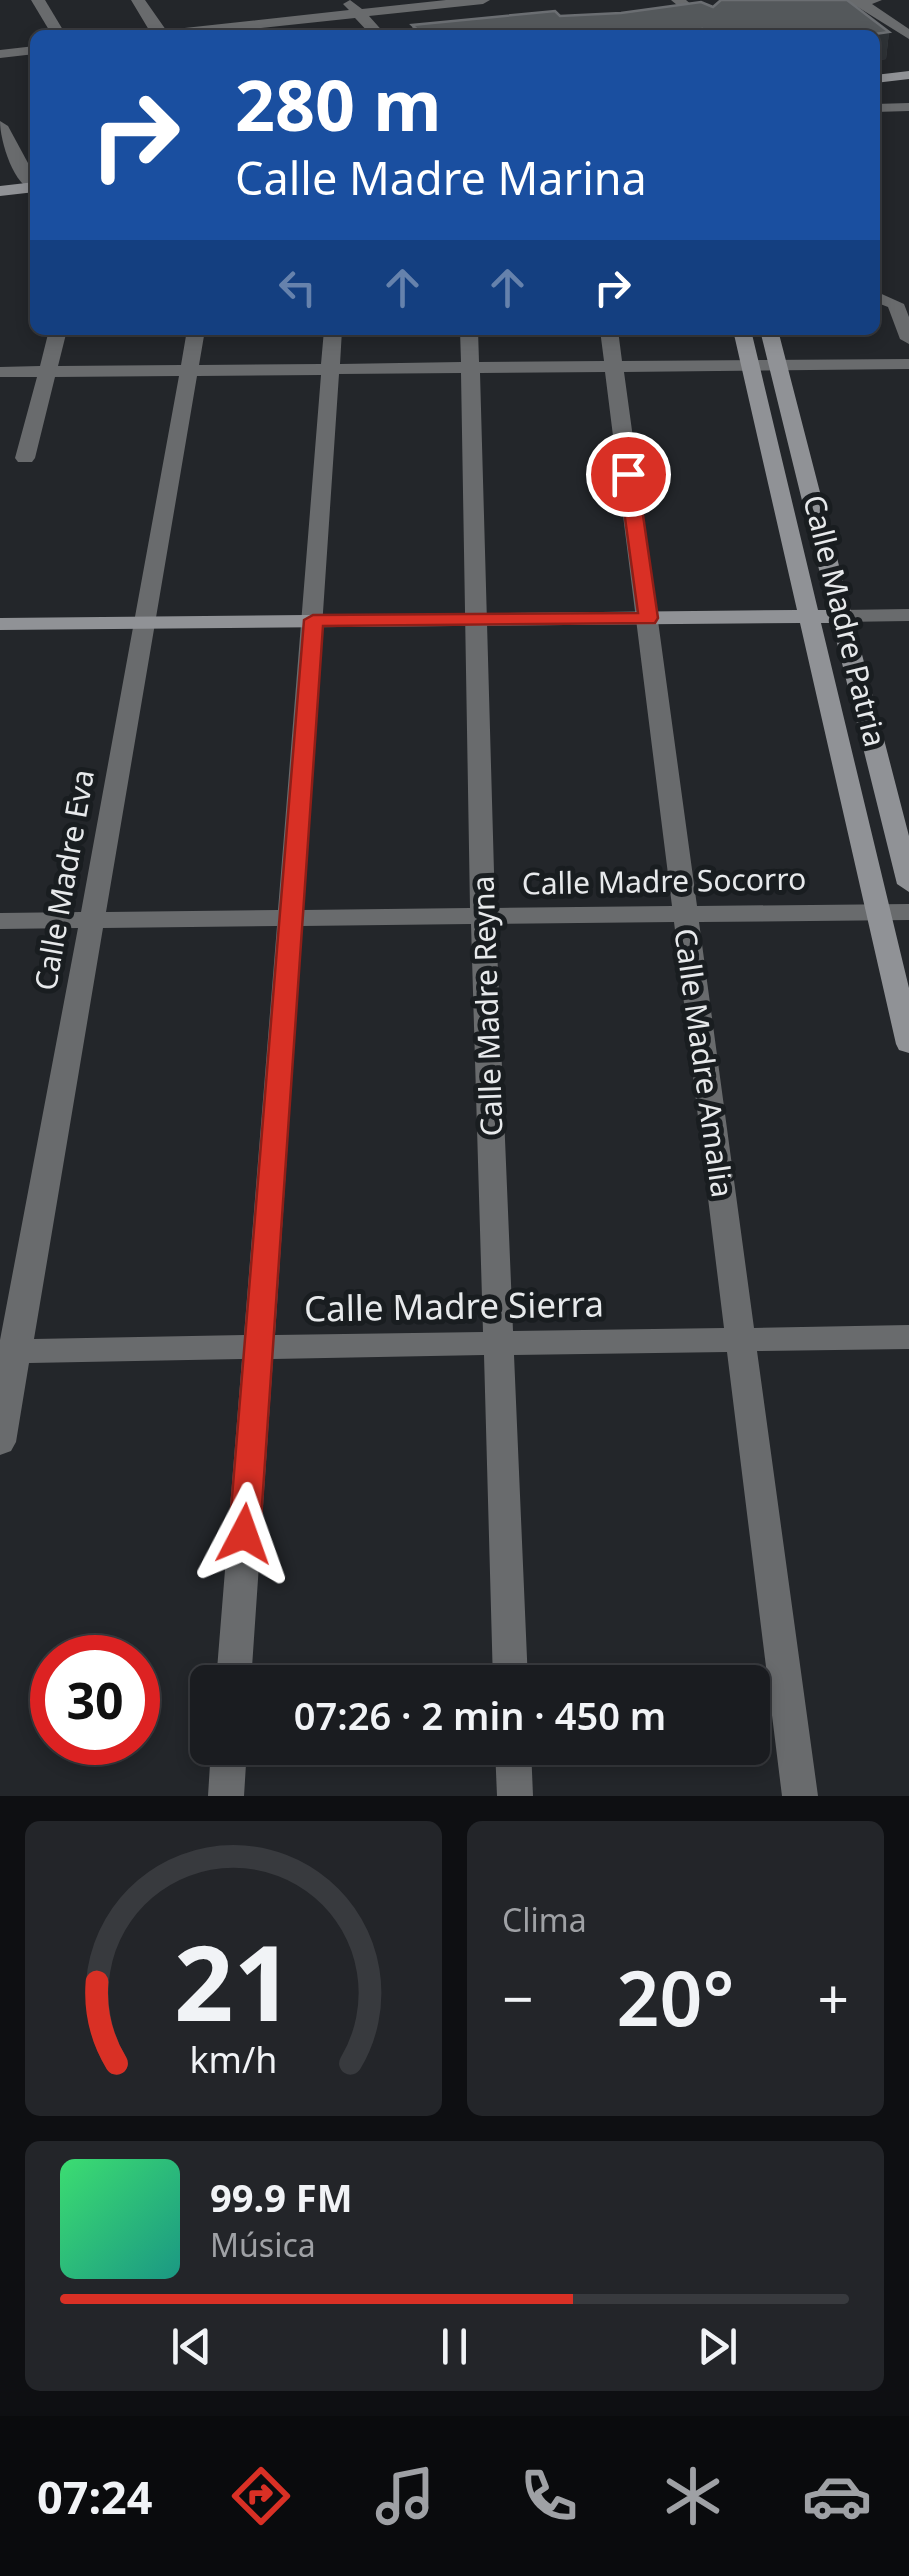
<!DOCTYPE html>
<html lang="es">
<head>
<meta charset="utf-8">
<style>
	body { margin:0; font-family:"Noto Sans",sans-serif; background:#232529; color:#f1f3f6; height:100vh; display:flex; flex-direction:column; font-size:38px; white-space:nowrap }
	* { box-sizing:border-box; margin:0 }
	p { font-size:32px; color:#9fa1a5 }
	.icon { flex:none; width:55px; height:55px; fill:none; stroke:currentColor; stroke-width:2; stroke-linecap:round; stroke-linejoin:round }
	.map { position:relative; height:1796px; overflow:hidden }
	.drawer { display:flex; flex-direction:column; gap:25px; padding:25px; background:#0e0f12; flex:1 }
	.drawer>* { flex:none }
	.hud { position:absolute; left:30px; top:30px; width:850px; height:305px; border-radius:15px; box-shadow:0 5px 15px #0003,0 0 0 2px #383a3e; background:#1a4fa0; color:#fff; overflow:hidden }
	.speed { position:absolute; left:30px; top:1635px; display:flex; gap:20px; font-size:50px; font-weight:700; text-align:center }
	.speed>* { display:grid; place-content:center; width:130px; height:130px; border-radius:50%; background:#1a1c20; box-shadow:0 5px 15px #0003,0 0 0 2px #383a3e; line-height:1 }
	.speed .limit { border:15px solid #d22; background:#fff; color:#111 }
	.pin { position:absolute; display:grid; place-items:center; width:85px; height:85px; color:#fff; margin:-42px; border:5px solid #fff; border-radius:50%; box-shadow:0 2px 10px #0007 }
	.me { position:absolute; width:110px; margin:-55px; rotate:4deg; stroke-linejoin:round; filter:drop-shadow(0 0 8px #0008) }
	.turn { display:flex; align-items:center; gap:35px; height:210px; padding:0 40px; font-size:45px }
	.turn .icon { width:130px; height:130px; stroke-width:2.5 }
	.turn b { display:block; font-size:70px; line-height:85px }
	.lanes { display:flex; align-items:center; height:95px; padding:0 40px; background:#0003; justify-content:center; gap:50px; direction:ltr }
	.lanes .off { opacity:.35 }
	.big { font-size:75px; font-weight:600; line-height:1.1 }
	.drawer .widget { flex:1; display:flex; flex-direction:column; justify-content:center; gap:15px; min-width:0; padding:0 35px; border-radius:15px; background:#232529 }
	.drawer .dial { align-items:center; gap:0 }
	.dial svg { height:260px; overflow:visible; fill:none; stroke:#383a3e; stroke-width:7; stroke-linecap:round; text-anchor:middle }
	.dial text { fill:#f1f3f6; stroke:none }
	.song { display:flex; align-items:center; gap:30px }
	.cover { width:120px; height:120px; border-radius:15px; background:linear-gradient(135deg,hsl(140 70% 55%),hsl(170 70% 35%)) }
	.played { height:10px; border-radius:5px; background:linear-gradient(90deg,#d93025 65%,#383a3e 65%) }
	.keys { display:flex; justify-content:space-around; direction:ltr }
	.heat { display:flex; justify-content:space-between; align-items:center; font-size:55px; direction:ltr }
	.drawer .tiles { flex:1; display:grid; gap:25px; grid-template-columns:1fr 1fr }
	.widget:last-child { grid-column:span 2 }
	.trip { position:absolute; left:190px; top:1665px; width:580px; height:100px; border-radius:15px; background:#1a1c20; box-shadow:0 5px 15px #0003,0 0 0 2px #383a3e; font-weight:600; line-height:100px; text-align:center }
	.menu { display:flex; height:160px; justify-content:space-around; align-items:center; background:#0a0b0d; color:#9fa1a5 }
	.menu .icon { width:70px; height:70px }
	.menu .on { color:#d93025 }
	.menu b { font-size:45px; color:#f1f3f6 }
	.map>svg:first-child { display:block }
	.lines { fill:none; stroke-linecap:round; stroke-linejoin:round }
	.street { fill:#696b6d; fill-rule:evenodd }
	.secondary { fill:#909296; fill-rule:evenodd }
	.wall { fill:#42464a }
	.shaded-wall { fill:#2e3236 }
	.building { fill:#54585b; stroke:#6b6e72; stroke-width:2.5 }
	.route { fill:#d93025; stroke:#8d1f18; stroke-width:2.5 }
	.labels { text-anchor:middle; stroke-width:10; stroke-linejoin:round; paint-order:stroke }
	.street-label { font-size:30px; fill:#e7e9eb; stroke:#191d20 }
	.near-street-label { font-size:35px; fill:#e7e9eb; stroke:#191d20 }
</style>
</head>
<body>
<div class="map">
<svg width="909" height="1796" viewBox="0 0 909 1796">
	<rect width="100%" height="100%" fill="#23262a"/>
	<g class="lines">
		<g class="street">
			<path d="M 31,0 L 45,0 L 66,35 L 52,35 Z"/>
			<path d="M 131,0 L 145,0 L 166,30 L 349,10 L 343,4 L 350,0 L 362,9 L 446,0 L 490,0 L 483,4 L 369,16 L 386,35 L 371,35 L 355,18 L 197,35 L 152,35 Z"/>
			<path d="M 671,0 L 686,0 L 728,35 L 713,35 Z"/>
			<path d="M 838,0 L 882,0 L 872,4 L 909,29 L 909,39 L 856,6 L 820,10 L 813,6 Z"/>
			<path d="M 35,46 L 35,54 L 0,58 L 0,50 Z"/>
			<path d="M 909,103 L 909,111 L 875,112 L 875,104 Z"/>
			<path d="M 0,121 L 8,126 L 35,176 L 35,191 C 14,188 0,141 0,121 Z"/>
			<path d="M 875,291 L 904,304 L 909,317 L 909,344 L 900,339 L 888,307 L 875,302 Z"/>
			<path d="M 49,330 L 67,330 L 58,366 L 181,365 L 187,330 L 205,330 L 199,365 L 321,364 L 324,330 L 342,330 L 340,364 L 461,362 L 460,330 L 478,330 L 479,362 L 604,361 L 600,330 L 618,330 L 622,361 L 909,359 L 909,369 L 624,372 L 697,906 L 909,904 L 909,920 L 699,922 L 754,1328 L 909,1325 L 909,1349 L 757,1351 L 818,1796 L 782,1796 L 727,1352 L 514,1355 L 528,1682 L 493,1682 L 484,1355 L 273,1359 L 251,1682 L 216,1682 L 242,1359 L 29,1363 L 16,1442 L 11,1451 L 0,1455 L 0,1340 L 78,928 L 0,929 L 0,913 L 81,912 L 179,376 L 55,377 L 35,458 L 32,462 L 18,462 L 15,458 L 37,377 L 0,377 L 0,367 L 40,366 ZM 605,372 L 672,906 L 495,908 L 480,373 ZM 461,373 L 470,908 L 303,910 L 339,374 ZM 321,375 L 278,910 L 106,912 L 197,376 ZM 674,922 L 724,1328 L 513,1331 L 496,924 ZM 471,924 L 483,1332 L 275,1335 L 302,926 ZM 277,926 L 244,1335 L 34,1339 L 103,928 Z"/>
			<path d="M 909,609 L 909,621 L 842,622 L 831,616 L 842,610 Z"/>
			<path d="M 211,1748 L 247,1748 L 244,1796 L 208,1796 Z"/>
			<path d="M 495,1748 L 531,1748 L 533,1796 L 497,1796 Z"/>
		</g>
		<g class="secondary">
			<path d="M 909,71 L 909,79 L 875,83 L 875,75 Z"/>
			<path d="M 35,182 L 35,192 L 0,196 L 0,186 Z"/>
			<path d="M 733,330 L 751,330 L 818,610 L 829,610 L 760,330 L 778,330 L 909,836 L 909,892 L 897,884 L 832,623 L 821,623 L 909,988 L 909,1053 L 899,1050 L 896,1044 L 800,623 L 0,630 L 0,618 L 797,610 Z"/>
		</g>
	</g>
	<path class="wall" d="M 713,7 L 889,32 L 886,59 L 875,61 L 875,35 L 412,35 L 412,25 Z"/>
	<path class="shaded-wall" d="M 889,32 L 886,59 L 875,61 L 875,35 L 868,35 Z"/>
	<path class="building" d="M 721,0 L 847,0 L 889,32 L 868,35 L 709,35 L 702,29 L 690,35 L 423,35 L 412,25 L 555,11 L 560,16 L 621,13 L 701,2 L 713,7 Z"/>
	<path class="route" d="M 628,469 L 637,474 L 658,618 L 655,623 L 323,626 L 260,1534 L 255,1542 L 244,1546 L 234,1542 L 229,1534 L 304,620 L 313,615 L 638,613 L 619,474 Z"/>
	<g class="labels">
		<g class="street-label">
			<text transform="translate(844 621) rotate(76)" y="10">Calle Madre Patria</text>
			<text transform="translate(65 880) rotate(-80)" y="10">Calle Madre Eva</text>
			<text transform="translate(664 882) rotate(-1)" y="10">Calle Madre Socorro</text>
			<text transform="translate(488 1006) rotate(-92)" y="10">Calle Madre Reyna</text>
			<text transform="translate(703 1063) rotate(82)" y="10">Calle Madre Amalia</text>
		</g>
		<g class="near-street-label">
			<text transform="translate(454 1307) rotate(-1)" y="12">Calle Madre Sierra</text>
		</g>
	</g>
</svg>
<div class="speed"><div class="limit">30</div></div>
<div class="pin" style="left:628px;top:474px;background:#d93025"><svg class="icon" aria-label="arrive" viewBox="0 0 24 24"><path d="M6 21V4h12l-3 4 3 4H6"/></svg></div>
<svg class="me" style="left:244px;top:1534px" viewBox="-20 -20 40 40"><path d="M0-17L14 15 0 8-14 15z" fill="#d93025" stroke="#fff" stroke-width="4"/></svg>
<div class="trip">07:26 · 2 min · 450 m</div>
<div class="hud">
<div class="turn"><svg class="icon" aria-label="right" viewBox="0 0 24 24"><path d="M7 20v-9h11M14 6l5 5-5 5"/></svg><div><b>280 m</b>Calle Madre Marina</div></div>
<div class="lanes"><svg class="icon off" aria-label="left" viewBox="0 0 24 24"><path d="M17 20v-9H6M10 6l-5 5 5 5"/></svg><svg class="icon off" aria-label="ahead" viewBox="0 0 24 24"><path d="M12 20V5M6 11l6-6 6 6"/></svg><svg class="icon off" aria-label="ahead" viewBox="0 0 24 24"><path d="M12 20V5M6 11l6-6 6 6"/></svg><svg class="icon" aria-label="right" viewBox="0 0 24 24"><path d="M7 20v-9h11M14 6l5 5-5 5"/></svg></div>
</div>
</div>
<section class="drawer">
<div class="tiles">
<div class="widget dial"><svg viewBox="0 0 100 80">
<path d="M14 69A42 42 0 1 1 86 69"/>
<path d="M14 69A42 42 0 0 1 8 44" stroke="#d93025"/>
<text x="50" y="56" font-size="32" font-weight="700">21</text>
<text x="50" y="72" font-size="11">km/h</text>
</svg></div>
<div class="widget"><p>Clima</p>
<div class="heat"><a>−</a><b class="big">20°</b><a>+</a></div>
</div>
<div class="widget">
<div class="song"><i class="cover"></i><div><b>99.9 FM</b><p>Música</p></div></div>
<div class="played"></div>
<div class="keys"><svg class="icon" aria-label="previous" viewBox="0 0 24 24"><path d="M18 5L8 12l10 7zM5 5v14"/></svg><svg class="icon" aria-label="pause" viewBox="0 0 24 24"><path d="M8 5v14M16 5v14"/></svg><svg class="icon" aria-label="next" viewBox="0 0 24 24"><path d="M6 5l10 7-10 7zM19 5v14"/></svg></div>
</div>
</div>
</section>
<nav class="menu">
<b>07:24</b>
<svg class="icon on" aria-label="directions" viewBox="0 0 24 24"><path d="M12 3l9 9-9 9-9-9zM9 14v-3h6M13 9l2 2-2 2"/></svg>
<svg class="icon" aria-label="music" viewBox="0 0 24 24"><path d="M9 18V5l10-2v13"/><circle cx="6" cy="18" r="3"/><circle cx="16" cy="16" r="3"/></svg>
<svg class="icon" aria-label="phone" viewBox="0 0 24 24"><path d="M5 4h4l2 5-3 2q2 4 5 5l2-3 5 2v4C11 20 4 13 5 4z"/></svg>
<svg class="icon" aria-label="climate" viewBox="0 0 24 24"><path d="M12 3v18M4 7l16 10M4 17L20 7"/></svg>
<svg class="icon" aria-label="car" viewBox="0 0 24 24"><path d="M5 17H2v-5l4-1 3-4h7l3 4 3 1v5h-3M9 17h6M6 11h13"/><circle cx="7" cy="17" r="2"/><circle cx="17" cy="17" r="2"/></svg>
</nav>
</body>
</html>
